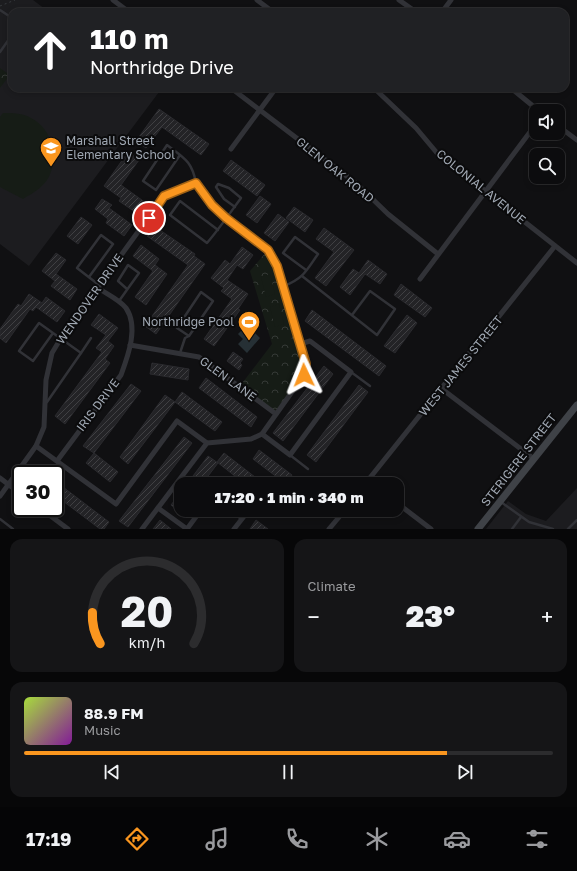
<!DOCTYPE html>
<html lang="en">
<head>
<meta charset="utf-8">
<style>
	body { margin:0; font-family:"Golos Text",sans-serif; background:#151517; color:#f1f3f6; height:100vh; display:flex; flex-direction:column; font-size:15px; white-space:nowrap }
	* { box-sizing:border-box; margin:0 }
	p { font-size:13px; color:#9a9b9e }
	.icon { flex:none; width:22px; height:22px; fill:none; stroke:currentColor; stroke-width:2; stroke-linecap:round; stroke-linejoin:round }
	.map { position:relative; height:529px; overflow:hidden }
	.side { display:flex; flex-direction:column; gap:10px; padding:10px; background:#070708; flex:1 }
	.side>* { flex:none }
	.hud { position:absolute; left:8px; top:8px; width:561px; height:84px; border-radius:12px; box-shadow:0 2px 6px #0003,0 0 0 1px #2c2c2e; background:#202124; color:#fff; overflow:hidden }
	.tools { position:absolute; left:529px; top:104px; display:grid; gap:8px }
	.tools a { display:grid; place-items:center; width:36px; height:36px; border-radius:8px; background:#0c0c0e; box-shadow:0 2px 6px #0003,0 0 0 1px #2c2c2e; font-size:20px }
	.speed { position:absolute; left:12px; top:465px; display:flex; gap:8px; font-size:20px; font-weight:700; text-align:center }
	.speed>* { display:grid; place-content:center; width:52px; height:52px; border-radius:50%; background:#0c0c0e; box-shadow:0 2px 6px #0003,0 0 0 1px #2c2c2e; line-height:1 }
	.speed .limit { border:2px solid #111; border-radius:6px; background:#fff; color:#111 }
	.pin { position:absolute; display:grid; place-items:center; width:34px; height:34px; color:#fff; margin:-17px; border:2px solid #fff; border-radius:50%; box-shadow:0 1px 4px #0007 }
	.me { position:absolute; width:44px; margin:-22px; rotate:358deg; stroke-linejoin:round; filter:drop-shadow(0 0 3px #0008) }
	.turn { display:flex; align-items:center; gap:14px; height:84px; padding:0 16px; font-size:18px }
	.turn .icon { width:52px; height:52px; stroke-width:2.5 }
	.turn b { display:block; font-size:28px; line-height:34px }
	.big { font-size:30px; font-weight:800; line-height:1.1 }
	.side .card { flex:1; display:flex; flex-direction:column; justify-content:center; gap:6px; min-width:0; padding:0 14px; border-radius:12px; background:#151517 }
	.side .dial { align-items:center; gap:0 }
	.dial svg { height:104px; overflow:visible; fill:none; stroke:#2c2c2e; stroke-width:7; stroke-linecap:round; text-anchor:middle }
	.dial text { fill:#f1f3f6; stroke:none }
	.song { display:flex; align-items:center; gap:12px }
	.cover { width:48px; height:48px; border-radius:6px; background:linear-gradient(135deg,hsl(80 70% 55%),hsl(290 70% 35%)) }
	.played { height:4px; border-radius:2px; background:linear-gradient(90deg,#fa961f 80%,#2c2c2e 80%) }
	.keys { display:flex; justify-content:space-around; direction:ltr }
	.heat { display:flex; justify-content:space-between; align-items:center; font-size:22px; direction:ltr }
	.side .tiles { flex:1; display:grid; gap:10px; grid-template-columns:1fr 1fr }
	.card:last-child { grid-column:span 2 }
	.trip { position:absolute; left:174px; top:477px; width:230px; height:40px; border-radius:12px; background:#0c0c0e; box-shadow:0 2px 6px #0003,0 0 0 1px #2c2c2e; font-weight:800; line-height:40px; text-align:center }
	.tab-bar { display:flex; height:64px; justify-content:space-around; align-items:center; background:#050506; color:#9a9b9e }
	.tab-bar .icon { width:28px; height:28px }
	.tab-bar .active { color:#fa961f }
	.tab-bar b { font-size:18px; color:#f1f3f6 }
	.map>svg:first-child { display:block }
	.built { fill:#1c1c1f }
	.park { fill:url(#park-crowns) }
	.pitch { fill:#161c16 }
	.water { fill:#263035 }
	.building { fill:url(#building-hatch); stroke:#2a2a2e }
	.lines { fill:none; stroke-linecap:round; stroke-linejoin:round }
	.path { stroke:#373a3e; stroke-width:1; stroke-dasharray:2 3; stroke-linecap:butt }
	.lane { stroke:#313237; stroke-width:2.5 }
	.street { stroke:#313237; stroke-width:5 }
	.secondary { stroke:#3f4247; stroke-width:7 }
	.route-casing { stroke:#a26214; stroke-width:10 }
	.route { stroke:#fa961f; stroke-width:7 }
	.labels { text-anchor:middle; stroke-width:4; stroke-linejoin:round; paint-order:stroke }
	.poi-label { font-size:12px; fill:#a0a8b3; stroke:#0b0b0c; text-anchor:start }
	.street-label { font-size:12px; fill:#a0a8b3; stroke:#0b0b0c }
</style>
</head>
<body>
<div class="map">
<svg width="577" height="529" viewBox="0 0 577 529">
	<defs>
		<pattern id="park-crowns" width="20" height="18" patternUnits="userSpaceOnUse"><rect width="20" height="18" fill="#161c16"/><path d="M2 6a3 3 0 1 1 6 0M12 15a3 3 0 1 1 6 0" fill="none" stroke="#353a36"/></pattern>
		<pattern id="building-hatch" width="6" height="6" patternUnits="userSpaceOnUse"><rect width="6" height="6" fill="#232326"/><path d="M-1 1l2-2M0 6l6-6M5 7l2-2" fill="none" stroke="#404043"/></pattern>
	</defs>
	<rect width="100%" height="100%" fill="#101012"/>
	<g class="built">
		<path d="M 0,0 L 33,0 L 49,12 L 12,12 L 12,88 L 153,88 L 159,92 L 29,266 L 0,244 Z"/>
		<path d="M 577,488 L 577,529 L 486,529 L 508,501 L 526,514 L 546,521 Z"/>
	</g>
	<g class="park">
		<path d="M 0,68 L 10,75 L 0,88 Z"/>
		<path d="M 268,250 L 277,266 L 306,364 L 304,375 L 276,414 L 240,386 L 272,344 L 250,271 Z"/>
	</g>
	<g class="pitch">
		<path d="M 3,113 C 13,113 22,113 31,118 C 53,129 60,160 47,180 C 41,189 31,194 23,199 L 0,187 L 0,117 Z"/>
		<path d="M 270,274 L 275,294 L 266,297 L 261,277 Z"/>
		<path d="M 279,304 L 284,324 L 275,327 L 270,307 Z"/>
	</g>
	<path class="water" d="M 242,330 L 247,335 L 252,330 L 260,338 L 247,353 L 238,344 L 243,339 L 238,334 Z"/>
	<g class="building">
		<path d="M 159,109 L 209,144 L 201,155 L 162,127 L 146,148 L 136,141 Z"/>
		<path d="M 128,152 L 139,160 L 121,185 L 146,203 L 138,214 L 119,201 L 121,198 L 104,186 Z"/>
		<path d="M 231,160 L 265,185 L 257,196 L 223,171 Z"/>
		<path d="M 260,196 L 271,204 L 257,223 L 246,215 Z"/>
		<path d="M 102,199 L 112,205 L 109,208 L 132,225 L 124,236 L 106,223 L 108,219 L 95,209 Z"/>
		<path d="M 294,207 L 313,220 L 305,232 L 286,218 Z"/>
		<path d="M 278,214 L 289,222 L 275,241 L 264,233 Z"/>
		<path d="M 81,217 L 92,225 L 78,244 L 67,236 Z"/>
		<path d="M 154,226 L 195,254 L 194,256 L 205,264 L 156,334 L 145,326 L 188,265 L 147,236 Z"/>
		<path d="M 324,228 L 354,250 L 326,286 L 315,278 L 334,252 L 316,239 Z"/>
		<path d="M 141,245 L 159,259 L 155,265 L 167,274 L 146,305 L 135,297 L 153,271 L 133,256 Z"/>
		<path d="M 242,247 L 253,255 L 243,269 L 237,265 L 227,280 L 248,294 L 238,309 L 240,310 L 214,346 L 204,339 L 232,299 L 221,291 L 224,288 L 211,278 L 225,260 L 230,264 Z"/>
		<path d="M 56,253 L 66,260 L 56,274 L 77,289 L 70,300 L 51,286 L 55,281 L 42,271 Z"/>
		<path d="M 368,260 L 387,274 L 380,284 L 365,274 L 350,295 L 340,287 L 353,269 L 359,273 Z"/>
		<path d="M 401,284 L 432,308 L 425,317 L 394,295 Z"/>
		<path d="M 29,294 L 42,303 L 46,297 L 65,311 L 57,322 L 36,307 L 33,311 L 30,309 L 6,343 L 0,338 L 0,329 L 18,304 L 21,306 Z"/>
		<path d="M 312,310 L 386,366 L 379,376 L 305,321 Z"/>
		<path d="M 99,314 L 118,328 L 108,341 L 114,346 L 105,359 L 110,363 L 65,424 L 55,416 L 102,352 L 96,348 L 106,335 L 91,325 Z"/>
		<path d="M 407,315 L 417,323 L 395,353 L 384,346 Z"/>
		<path d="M 233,352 L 243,359 L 240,363 L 242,365 L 239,370 L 227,361 Z"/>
		<path d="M 152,363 L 189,369 L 188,380 L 150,374 Z"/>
		<path d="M 324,366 L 333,374 L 283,441 L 273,433 Z"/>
		<path d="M 206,378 L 257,417 L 251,427 L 199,388 Z"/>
		<path d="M 131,384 L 141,391 L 94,453 L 83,446 Z"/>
		<path d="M 359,385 L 368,392 L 316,462 L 307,455 Z"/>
		<path d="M 182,392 L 222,422 L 215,431 L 175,402 Z"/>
		<path d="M 165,395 L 175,402 L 128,464 L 120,457 Z"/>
		<path d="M 184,437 L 192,443 L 128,527 L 119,521 Z"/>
		<path d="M 259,450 L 292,475 L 286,484 L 253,459 Z"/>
		<path d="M 94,453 L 118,472 L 110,482 L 86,463 Z"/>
		<path d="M 224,453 L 264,484 L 245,484 L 217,462 Z"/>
		<path d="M 208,456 L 218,463 L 202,484 L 187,484 Z"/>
		<path d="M 37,467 L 46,474 L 32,474 Z"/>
		<path d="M 55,481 L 109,522 L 104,529 L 100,529 L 55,495 Z"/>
		<path d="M 181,492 L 181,513 L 171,505 Z"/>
		<path d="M 160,520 L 171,529 L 153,529 Z"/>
		<path d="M 256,520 L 268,529 L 250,529 Z"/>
	</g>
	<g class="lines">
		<path class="path" d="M 0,6 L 15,0"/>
		<g class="lane">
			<path d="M 0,10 L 12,18"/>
			<path d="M 0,52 L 12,35"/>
			<path d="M 180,155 L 156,190 L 143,181 L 167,145 C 184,158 192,161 196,183"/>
			<path d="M 218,230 L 180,201 L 170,215 L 207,243 C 219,229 230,213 241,198 L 229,188 L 218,184 L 216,187 L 224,199 L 235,207"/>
			<path d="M 302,276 L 377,335 L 395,309 L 370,291 L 352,315"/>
			<path d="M 89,277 L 113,244 L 101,235 L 77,268 L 99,285"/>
			<path d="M 284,286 C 304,278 306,271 318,254 L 295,237 L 283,253 L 306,270"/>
			<path d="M 119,301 L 139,273 L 128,265 L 118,281 L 127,289"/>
			<path d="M 53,333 L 33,361 L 19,351 L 39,323 L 81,353 L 91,338"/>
			<path d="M 180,353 L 185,338 L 189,336 L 213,301 L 201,292 L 177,328 L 189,336"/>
			<path d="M 351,372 L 370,386"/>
			<path d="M 47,402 L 81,353"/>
			<path d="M 290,455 L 308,469"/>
			<path d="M 501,502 L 529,522 L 553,529"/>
			<path d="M 0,519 L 13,529"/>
			<path d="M 512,529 L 521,517"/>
			<path d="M 568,529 L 577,520"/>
		</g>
		<g class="street">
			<path d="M 113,0 L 129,12"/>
			<path d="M 257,0 L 273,12"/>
			<path d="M 399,0 L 416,12"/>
			<path d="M 442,12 L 451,0"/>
			<path d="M 231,88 L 357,184 L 388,214 L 438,254"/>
			<path d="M 374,88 L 416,128 L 437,153 L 577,263"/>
			<path d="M 511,88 L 539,111"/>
			<path d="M 558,126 L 577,140"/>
			<path d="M 231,149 L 276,88"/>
			<path d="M 420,279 L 536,124"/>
			<path d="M 130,345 L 199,357 L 276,414"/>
			<path d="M 442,389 L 534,459"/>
			<path d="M 262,434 L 290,455 L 351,372 L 310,341 L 300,344"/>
			<path d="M 36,446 L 116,504 L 177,421 L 207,443"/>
			<path d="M 57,461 L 121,375 C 128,356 139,327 126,308 C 120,300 107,294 98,288"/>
			<path d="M 0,478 L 21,494"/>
			<path d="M 221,484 L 224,484"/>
			<path d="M 365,484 L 555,246"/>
			<path d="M 0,496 L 36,446 L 44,427 L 46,380 L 52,353 L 61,338 L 164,196 L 196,183 L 212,205 L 226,219 L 268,250 L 277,266 L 306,364 L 304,375 L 262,434 L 251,439 L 207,443 L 142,529"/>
			<path d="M 397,503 L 431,529"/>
			<path d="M 40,508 L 68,529"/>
			<path d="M 158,508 L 187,529"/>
			<path d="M 231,510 L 242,518"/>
			<path d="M 187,529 L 201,510"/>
			<path d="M 234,529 L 249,510"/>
			<path d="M 329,529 L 345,510"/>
		</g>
		<path class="secondary" d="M 478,529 L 577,405"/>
	</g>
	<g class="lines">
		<g class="route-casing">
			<path id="route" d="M 149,218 L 164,196 L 196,183 L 212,205 L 226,218 L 268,250 L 277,266 L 306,364 L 304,375"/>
		</g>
		<use href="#route" class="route"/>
	</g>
	<defs>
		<g id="school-pin" transform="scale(1.15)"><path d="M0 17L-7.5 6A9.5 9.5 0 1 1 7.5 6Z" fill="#fa961f" stroke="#0b0b0c"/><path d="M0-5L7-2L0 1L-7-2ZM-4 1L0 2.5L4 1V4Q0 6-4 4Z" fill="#fff"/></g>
		<g id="stadium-pin" transform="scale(1.15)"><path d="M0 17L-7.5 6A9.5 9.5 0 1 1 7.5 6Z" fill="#fa961f" stroke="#0b0b0c"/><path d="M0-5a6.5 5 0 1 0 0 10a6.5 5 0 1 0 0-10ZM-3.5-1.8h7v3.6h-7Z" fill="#fff"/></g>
	</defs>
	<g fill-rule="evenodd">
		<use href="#school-pin" x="51" y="148"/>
		<use href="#stadium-pin" x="249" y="322"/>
	</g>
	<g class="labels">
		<g class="poi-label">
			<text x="66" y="145">Marshall Street<tspan x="66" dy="14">Elementary School</tspan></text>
			<text x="234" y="326" text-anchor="end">Northridge Pool</text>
		</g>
		<g class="street-label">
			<text transform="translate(335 170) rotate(39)" y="4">GLEN OAK ROAD</text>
			<text transform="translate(481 187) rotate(39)" y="4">COLONIAL AVENUE</text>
			<text transform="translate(90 299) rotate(-55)" y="4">WENDOVER DRIVE</text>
			<text transform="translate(461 366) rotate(-51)" y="4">WEST JAMES STREET</text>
			<text transform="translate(228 379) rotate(36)" y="4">GLEN LANE</text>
			<text transform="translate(98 405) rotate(-53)" y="4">IRIS DRIVE</text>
			<text transform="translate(519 460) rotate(-52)" y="4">STERIGERE STREET</text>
		</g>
	</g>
</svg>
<div class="tools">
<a><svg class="icon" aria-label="sound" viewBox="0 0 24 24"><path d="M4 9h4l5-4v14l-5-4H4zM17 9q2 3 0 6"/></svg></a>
<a><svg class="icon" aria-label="search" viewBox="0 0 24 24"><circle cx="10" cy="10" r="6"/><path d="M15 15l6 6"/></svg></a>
</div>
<div class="speed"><div class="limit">30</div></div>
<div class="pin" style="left:149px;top:218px;background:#d93025"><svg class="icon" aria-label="arrive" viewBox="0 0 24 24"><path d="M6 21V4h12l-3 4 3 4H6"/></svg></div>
<svg class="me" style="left:304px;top:375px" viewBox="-20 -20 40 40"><path d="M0-17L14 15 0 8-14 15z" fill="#fa961f" stroke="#fff" stroke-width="4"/></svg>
<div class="trip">17:20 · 1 min · 340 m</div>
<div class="hud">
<div class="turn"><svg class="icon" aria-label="ahead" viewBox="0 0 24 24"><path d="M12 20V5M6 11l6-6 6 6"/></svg><div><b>110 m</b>Northridge Drive</div></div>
</div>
</div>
<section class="side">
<div class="tiles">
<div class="card dial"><svg viewBox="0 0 100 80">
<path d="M14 69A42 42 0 1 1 86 69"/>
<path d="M14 69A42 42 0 0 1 8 45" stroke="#fa961f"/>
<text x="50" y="56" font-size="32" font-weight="700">20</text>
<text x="50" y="72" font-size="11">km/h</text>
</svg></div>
<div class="card"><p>Climate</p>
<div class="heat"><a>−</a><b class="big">23°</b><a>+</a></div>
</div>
<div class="card">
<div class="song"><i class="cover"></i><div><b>88.9 FM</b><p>Music</p></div></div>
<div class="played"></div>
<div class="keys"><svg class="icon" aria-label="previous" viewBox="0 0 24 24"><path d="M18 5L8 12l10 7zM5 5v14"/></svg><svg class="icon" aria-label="pause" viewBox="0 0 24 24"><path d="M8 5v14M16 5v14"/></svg><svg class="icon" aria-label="next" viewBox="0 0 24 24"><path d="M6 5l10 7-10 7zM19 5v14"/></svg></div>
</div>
</div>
</section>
<nav class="tab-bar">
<b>17:19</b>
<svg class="icon active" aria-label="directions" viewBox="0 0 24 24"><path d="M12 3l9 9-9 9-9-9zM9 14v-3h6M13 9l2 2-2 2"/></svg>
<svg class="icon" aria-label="music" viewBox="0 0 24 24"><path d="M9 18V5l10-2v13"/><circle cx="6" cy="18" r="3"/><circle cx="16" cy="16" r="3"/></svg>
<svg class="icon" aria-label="phone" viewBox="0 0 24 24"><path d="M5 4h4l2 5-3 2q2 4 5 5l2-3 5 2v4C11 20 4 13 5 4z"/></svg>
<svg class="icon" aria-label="climate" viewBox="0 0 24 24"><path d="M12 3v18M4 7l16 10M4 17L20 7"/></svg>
<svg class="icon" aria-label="car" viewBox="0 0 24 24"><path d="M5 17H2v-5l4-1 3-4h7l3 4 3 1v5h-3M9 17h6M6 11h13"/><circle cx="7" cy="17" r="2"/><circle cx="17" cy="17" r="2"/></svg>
<svg class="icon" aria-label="filters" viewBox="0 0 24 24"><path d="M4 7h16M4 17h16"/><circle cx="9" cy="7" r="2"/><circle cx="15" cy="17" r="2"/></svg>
</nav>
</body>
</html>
